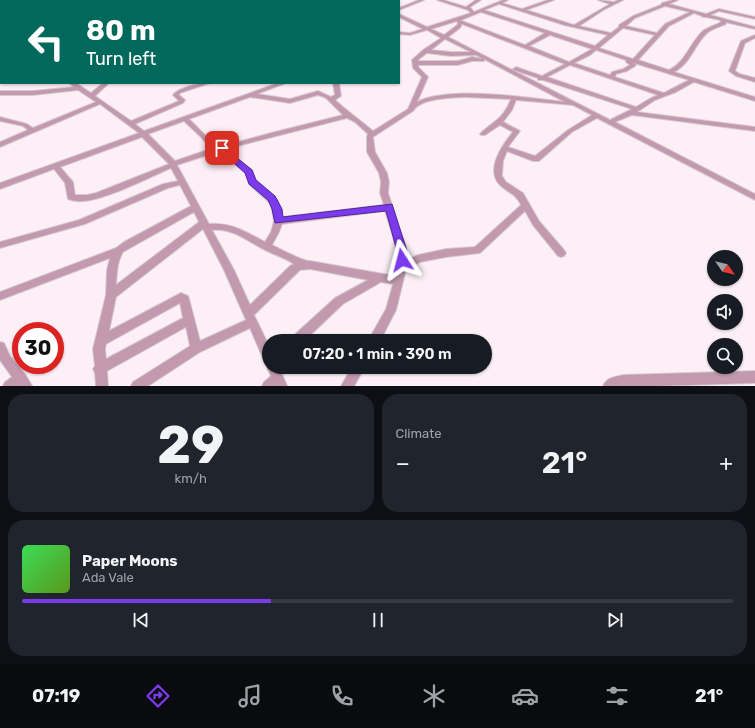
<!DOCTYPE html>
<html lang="en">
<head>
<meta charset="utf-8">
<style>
	body { margin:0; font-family:Rubik,sans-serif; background:#20242c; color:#f1f3f6; height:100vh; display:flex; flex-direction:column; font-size:15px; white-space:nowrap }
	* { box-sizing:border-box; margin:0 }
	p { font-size:13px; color:#9ea1a6 }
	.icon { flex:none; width:22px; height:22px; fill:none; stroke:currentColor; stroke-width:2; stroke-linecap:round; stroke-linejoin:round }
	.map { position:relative; height:386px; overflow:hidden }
	.panel { display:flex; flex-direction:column; gap:8px; padding:8px; background:#0d0f14; flex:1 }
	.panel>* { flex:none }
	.hud { position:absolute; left:0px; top:0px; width:400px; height:84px; box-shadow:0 1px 3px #0004; background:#00695c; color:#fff; overflow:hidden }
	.needle { width:26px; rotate:124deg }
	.controls { position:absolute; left:707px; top:250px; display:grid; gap:8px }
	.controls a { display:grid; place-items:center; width:36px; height:36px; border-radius:50%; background:#171b24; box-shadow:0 1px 3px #0004; font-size:20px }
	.speed { position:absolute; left:12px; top:322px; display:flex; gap:8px; font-size:20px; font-weight:700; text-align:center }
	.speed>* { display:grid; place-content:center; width:52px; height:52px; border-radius:50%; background:#171b24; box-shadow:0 1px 3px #0004; line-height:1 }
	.speed .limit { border:6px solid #d22; background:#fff; color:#111 }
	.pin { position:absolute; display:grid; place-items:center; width:34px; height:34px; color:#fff; margin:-17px; border-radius:8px; box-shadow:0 2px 6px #0006 }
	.me { position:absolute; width:44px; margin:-22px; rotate:351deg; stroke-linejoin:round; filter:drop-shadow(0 0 3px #0008) }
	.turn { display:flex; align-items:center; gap:14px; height:84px; padding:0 20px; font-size:18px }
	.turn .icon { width:52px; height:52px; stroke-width:2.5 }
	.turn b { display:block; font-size:28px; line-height:34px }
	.big { font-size:30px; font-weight:600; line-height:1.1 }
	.panel .widget { flex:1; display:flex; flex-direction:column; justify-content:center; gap:6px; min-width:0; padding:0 14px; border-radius:16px; background:#20242c }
	.panel .dial { align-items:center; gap:0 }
	.dial b { font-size:52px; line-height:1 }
	.song { display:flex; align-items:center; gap:12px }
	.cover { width:48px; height:48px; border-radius:6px; background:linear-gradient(135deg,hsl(130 70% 55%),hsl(90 70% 35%)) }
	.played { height:4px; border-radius:2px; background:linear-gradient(90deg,#7c3aed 35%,#363941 35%) }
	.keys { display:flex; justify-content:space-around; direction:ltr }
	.heat { display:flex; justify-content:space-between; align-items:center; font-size:22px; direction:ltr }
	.panel .tiles { flex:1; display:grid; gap:8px; grid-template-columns:1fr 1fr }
	.widget:last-child { grid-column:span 2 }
	.trip { position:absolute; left:262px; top:334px; width:230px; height:40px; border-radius:20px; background:#171b24; box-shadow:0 1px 3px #0004; font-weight:600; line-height:40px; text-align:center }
	.menu { display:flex; height:64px; justify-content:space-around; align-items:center; background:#090b0e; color:#9ea1a6 }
	.menu .icon { width:28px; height:28px }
	.menu .active { color:#7c3aed }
	.menu b { font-size:18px; color:#f1f3f6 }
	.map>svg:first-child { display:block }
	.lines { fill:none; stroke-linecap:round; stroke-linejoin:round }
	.minor-casing { stroke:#d7cbd1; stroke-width:2 }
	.minor { fill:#c299ae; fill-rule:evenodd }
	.route { fill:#7c3aed; stroke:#51269a }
</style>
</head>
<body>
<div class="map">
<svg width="755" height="386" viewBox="0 0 755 386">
	<rect width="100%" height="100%" fill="#fcf0f6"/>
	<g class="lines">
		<g class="minor-casing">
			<g id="minor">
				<rect x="17" y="0" width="4" height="1"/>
				<rect x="254" y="0" width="4" height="1"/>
				<path d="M 366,0 L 371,0 L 372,1 L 367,1 Z"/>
				<path d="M 419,0 L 424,0 L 399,10 L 399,8 Z"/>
				<path d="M 437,0 L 443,0 L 466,7 L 476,0 L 481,0 L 470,7 L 474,12 L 503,0 L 508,0 L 502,3 L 522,9 L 548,0 L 554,0 L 526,10 L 574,25 L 610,4 L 598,0 L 614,2 L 618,0 L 623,0 L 605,9 L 579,26 L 611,33 L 619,27 L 619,25 L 633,16 L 661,5 L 662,3 L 673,0 L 678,0 L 669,4 L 706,14 L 719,9 L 755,17 L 755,19 L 719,11 L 710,15 L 755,27 L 755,29 L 725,22 L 726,24 C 719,27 711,29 706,34 C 694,46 690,64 674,72 L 755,97 L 755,101 L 694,82 L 676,92 L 655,100 L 637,112 L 755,127 L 755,131 L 632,115 L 615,122 L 755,194 L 755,200 L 597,118 L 572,132 L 539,161 L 533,161 L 507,151 L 503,161 L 502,176 L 506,182 L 523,193 L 539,221 L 564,250 L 566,253 L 564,256 L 561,257 L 558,256 L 533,225 L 525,211 L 480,253 L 446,257 L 420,262 L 406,269 L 396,310 L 380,341 L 368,341 L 386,309 L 393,284 L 381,282 L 343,304 L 304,341 L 290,341 L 292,337 L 335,298 L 368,280 L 310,269 L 300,270 L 254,315 L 269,346 L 269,367 L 279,367 L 287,386 L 262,386 L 264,382 L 271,376 L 267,367 L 268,364 L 265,363 L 250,328 L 200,352 L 148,386 L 131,386 L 133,382 L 190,346 L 186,327 L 107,371 L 108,386 L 96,386 L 95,373 L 93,369 L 95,366 L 93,349 L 106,295 L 107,270 L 110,258 L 0,300 L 0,292 L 116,248 L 124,242 L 191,206 L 180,185 L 168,188 L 85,224 L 0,248 L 0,242 L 79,220 L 163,184 L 178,181 L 171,168 C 150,177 98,204 77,201 C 74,201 71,200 68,199 L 65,183 L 54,169 L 0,189 L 0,183 L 139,133 L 100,104 L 0,147 L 0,142 L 28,130 L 23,126 L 0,121 L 0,117 L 27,124 L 33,128 L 96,102 L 78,90 L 33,95 L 0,95 L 0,91 L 33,91 L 74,87 L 69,83 L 76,83 L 91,93 L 103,83 L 109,83 L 95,96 L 131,121 L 179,101 L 173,95 C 179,87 200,83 210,83 L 180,93 L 179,95 L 185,100 L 183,103 L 135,124 L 144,131 L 278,83 L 286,83 L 257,94 L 290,99 L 318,91 L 331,97 L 335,95 L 333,83 L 339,83 L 341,96 L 335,100 C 347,111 360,120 373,131 L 408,109 L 422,77 L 413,68 L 412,60 L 423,50 L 441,38 L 427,30 L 410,35 L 399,34 L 399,32 L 410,33 L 423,29 L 399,17 L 399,14 L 427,27 L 471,13 L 468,10 ZM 499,4 L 564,25 L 608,35 L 595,46 L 484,10 ZM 665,6 L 690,12 L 665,24 L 657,33 L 626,26 L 635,18 ZM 481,12 L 545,33 L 525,45 L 462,21 L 461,20 ZM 694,13 L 702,16 L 703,17 L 706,17 L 720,20 L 721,22 C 716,25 709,27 704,30 C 690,42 687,61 669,70 L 638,60 L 669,26 ZM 457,21 L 458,24 L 456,26 L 444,35 L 431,29 ZM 462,24 L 565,64 L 542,76 L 516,67 L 513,69 L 514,70 L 538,78 L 538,80 L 543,80 L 632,109 L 610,120 L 448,37 L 460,28 ZM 623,28 L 655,35 L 633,59 L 599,48 ZM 550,35 L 592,49 L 569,62 L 529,46 ZM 445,39 L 471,52 L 451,52 L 431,50 ZM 596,50 L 626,60 L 626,62 L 630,65 L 623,69 L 612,72 L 610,75 L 574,63 L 590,55 ZM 427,53 L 451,56 L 476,55 L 483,59 L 472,57 L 458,61 L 418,61 L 419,59 ZM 484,59 L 565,102 C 529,98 449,85 417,102 L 428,77 L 419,68 L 418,65 L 458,65 L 472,61 L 484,61 ZM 633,62 L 634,63 L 689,80 L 664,93 L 615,77 L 616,74 L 627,71 L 635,66 L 636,65 ZM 570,65 L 658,95 L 651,98 L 636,107 L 547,77 ZM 318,95 L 326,98 L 343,115 L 271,133 L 216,148 L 206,136 L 189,119 L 250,97 L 290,103 ZM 465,97 L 511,99 C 503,120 493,121 480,134 L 481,135 L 485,135 L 500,125 L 513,132 C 502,145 484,171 501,186 C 510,194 515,193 521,205 L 475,247 L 446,249 L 418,255 L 407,260 L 407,251 L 388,193 L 389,182 L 387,173 L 375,152 L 373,137 L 413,111 C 420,98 451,98 465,97 ZM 516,100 L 573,105 L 592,115 L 568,130 L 535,156 L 508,147 L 520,131 L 503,122 L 512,110 ZM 347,118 L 355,122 L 368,134 L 367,136 L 367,152 L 379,173 L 381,182 L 380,193 L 384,205 L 282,217 L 278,201 L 256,181 L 252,170 L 226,149 ZM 184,121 L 202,138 L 210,149 L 175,161 L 148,134 ZM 142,137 L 169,164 L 96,193 L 87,195 L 75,195 L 73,182 L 60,167 ZM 220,151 L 246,173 L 249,184 L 271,204 L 274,221 L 271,232 L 265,242 C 246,232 231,222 209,224 L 177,165 ZM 384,211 L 385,211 C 392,234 401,252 395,276 L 310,261 C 305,262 280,249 272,245 L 279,232 L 282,224 ZM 194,212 L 199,222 L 116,285 C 117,273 117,262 123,252 ZM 203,229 L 224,270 L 246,320 L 200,341 L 189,299 L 188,296 L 181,293 L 109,331 L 116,297 ZM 212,230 C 233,228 247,241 265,250 C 275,255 285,258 294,264 L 290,266 L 250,305 L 234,270 ZM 180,303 L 183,318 L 106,359 L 105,349 L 106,344 Z"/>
				<rect x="0" y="17" width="1" height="2"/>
				<path d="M 755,35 L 755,38 L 745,43 L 735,71 L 740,74 L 755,78 L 755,82 L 736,76 L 729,71 L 741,41 Z"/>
				<rect x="0" y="51" width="1" height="3"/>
				<rect x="0" y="72" width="1" height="4"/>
				<path d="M 0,342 L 4,343 L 10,356 L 25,374 L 32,386 L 3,386 L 5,382 L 12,377 L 0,360 Z"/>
				<path d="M 352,367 L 365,367 L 354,386 L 341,386 Z"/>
				<path d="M 755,371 L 755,383 L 656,386 L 603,386 C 607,377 615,377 623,375 Z"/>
			</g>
		</g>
		<use href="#minor" class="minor"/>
	</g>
	<path class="route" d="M 222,146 L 252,170 L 256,180 L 275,196 L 282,209 L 283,217 L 392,204 L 407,251 L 406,262 L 398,262 L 397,251 L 386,211 L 275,223 L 272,209 L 268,200 L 249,184 L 245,173 L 219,150 L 219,147 Z"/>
</svg>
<div class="controls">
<a><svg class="needle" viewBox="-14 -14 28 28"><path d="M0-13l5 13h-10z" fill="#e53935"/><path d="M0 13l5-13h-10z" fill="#9ea1a6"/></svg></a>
<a><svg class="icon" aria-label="sound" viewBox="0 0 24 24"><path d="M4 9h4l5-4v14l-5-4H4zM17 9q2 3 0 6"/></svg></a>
<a><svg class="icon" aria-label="search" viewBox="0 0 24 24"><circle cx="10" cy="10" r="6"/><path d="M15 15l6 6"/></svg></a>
</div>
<div class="speed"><div class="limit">30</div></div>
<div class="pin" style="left:222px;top:148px;background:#d93025"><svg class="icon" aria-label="arrive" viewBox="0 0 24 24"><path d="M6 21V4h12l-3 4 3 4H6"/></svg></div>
<svg class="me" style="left:402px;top:260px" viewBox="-20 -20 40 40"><path d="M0-17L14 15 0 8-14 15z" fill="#7c3aed" stroke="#fff" stroke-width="4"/></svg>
<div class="trip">07:20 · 1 min · 390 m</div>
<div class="hud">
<div class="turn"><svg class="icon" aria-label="left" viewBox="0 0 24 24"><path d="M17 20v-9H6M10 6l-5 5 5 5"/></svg><div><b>80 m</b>Turn left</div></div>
</div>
</div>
<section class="panel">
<div class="tiles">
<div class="widget dial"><b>29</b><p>km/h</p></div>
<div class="widget"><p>Climate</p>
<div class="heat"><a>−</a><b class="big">21°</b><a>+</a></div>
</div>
<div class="widget">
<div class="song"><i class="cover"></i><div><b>Paper Moons</b><p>Ada Vale</p></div></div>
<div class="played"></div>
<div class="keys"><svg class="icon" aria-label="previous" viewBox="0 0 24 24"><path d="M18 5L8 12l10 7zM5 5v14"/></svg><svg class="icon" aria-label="pause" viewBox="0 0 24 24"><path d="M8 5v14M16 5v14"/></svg><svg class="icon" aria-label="next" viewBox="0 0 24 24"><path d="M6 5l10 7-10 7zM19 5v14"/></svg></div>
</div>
</div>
</section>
<nav class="menu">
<b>07:19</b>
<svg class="icon active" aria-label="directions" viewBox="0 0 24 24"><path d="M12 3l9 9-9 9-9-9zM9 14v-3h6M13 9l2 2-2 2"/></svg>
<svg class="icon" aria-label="music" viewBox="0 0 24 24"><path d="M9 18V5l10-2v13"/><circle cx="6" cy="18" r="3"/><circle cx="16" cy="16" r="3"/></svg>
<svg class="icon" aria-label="phone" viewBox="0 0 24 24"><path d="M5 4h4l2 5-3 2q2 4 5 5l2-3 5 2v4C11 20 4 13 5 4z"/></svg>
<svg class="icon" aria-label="climate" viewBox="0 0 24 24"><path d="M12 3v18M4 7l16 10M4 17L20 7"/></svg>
<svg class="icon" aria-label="car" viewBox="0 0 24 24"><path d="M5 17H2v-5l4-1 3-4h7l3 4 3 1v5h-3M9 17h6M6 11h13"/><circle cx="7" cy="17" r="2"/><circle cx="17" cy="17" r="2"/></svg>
<svg class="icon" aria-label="filters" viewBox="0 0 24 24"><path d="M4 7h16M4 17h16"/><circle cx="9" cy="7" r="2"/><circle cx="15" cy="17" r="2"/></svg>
<b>21°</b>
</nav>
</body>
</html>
